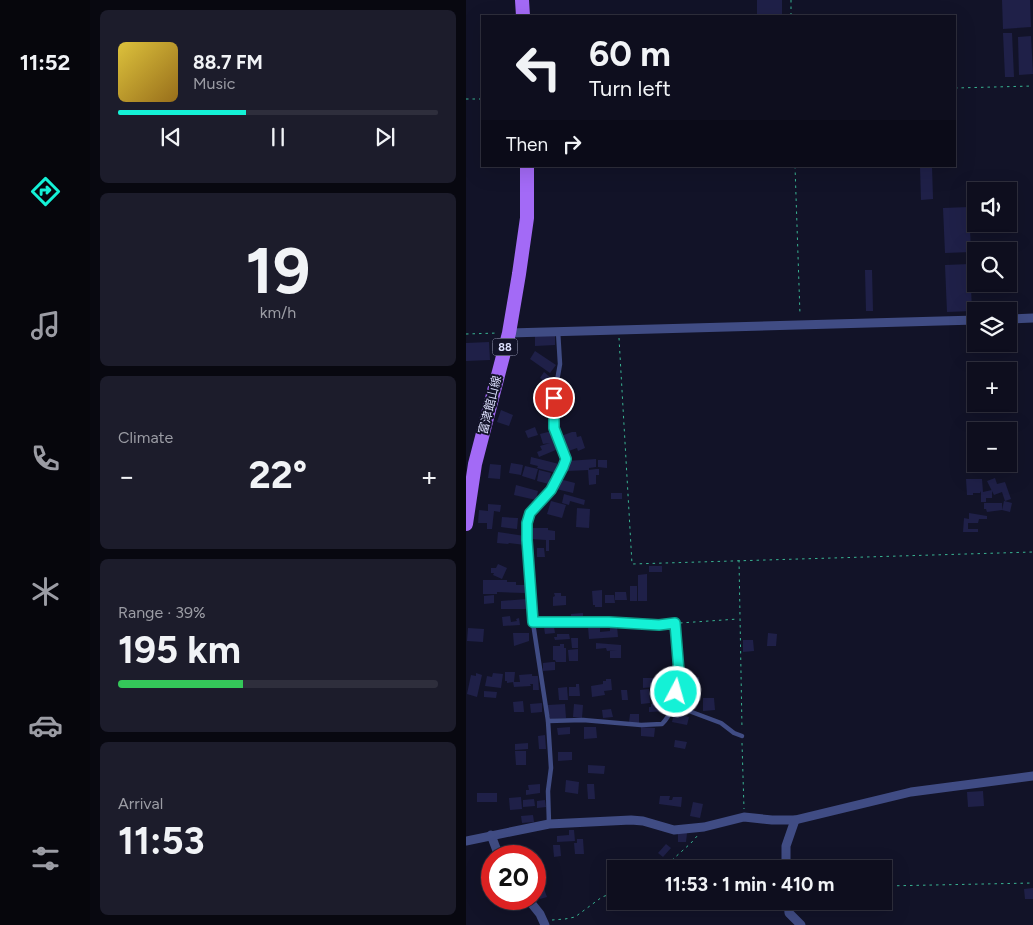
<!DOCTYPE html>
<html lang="en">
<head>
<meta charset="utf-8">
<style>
	body { margin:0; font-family:Figtree,"Noto Sans JP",sans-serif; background:#1c1c2b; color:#f1f3f6; height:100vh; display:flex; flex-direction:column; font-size:19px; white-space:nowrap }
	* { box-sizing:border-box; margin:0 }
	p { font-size:16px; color:#9b9ca4 }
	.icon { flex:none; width:28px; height:28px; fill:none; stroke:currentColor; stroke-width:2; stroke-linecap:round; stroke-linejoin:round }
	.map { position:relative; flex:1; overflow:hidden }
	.side { display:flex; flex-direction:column; gap:10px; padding:10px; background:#080810; width:376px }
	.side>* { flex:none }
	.top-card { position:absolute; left:15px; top:15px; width:475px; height:152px; border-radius:0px; box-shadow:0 5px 20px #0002,0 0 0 1px #2e2e3c; background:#0e0e1e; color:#f1f3f6; overflow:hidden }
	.controls { position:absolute; left:501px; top:182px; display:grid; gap:10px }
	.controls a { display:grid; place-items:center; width:50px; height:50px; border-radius:0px; background:#0e0e1e; box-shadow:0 5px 20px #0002,0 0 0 1px #2e2e3c; font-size:25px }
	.speed { position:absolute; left:15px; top:845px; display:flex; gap:10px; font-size:25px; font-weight:700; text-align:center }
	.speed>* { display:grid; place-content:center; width:65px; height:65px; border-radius:50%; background:#0e0e1e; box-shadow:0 5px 20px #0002,0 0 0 1px #2e2e3c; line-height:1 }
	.speed .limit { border:8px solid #d22; background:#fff; color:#111 }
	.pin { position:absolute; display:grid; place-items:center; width:42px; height:42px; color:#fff; margin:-21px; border:2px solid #fff; border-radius:50%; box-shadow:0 1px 5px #0007 }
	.me { position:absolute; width:55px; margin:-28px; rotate:6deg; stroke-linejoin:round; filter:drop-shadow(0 0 4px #0008) }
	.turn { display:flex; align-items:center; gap:18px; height:105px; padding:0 25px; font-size:22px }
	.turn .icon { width:65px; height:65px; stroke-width:2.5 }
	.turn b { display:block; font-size:35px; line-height:42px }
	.then { display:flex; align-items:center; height:48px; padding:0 25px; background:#0003; gap:10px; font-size:19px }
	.big { font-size:38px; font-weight:700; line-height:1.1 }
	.side .card { flex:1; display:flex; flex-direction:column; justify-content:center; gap:8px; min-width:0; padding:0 18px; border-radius:8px; background:#1c1c2b }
	.side .dial { align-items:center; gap:0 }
	.dial b { font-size:65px; line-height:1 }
	.song { display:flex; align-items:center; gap:15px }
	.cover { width:60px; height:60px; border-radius:8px; background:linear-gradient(135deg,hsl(50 70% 55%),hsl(40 70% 35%)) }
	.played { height:5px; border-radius:2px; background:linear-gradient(90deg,#14f1d6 40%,#2e2e3c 40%) }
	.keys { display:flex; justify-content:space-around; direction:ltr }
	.heat { display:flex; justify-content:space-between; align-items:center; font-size:28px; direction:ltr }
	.charge { height:8px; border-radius:4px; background:linear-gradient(90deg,#34c759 39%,#2e2e3c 0) }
	.trip { position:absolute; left:141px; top:860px; width:285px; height:50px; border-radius:0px; background:#0e0e1e; box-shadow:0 5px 20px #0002,0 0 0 1px #2e2e3c; font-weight:700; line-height:50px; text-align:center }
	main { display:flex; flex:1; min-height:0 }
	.tab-bar { display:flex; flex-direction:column; width:90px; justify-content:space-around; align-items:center; background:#06060c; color:#9b9ca4 }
	.tab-bar .icon { width:35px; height:35px }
	.tab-bar .selected { color:#14f1d6 }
	.tab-bar b { font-size:22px; color:#f1f3f6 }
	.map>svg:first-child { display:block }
	.building { fill:#1f2048 }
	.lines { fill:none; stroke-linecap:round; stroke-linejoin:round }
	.path { stroke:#38b492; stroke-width:1; stroke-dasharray:2.5 4; stroke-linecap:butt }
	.lane { stroke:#404c84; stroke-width:4.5 }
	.street { stroke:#404c84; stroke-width:9 }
	.primary { stroke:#a36af6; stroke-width:14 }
	.route-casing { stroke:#0d9d8b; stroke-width:12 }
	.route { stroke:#14f1d6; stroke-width:9 }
	.labels { text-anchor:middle; stroke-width:4; stroke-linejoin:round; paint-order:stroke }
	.shield { fill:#121328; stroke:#9fa2bd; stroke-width:1 }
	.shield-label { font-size:11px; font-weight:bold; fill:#dcdffd }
	.street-label { font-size:12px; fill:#dcdffd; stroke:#121328 }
</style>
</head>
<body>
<main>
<nav class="tab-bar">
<b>11:52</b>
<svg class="icon selected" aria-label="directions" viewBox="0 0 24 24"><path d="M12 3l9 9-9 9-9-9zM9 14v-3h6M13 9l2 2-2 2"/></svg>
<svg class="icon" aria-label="music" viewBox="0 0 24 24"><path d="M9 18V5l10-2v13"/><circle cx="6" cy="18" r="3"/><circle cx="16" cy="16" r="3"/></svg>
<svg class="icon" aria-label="phone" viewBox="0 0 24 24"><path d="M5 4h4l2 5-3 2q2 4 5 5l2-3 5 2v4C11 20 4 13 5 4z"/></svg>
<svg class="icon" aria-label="climate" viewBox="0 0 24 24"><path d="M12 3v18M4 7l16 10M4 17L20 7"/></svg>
<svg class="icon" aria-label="car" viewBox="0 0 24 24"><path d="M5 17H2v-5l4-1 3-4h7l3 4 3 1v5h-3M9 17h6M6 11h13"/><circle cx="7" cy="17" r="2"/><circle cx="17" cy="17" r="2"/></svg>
<svg class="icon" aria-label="filters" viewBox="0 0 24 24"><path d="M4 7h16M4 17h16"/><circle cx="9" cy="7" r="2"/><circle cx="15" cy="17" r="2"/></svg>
</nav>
<section class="side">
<div class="card">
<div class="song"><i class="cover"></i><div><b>88.7 FM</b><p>Music</p></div></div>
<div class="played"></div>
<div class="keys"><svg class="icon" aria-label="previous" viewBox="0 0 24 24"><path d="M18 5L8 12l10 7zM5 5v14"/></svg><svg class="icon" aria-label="pause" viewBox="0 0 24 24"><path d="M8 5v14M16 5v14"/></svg><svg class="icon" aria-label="next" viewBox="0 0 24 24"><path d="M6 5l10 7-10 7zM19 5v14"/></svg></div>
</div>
<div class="card dial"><b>19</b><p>km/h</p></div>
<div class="card"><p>Climate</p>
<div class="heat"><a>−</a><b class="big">22°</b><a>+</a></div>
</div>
<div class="card"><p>Range · 39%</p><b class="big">195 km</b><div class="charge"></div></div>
<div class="card"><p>Arrival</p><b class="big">11:53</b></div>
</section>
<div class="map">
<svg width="567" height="925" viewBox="0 0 567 925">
	<rect width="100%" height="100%" fill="#121328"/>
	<g class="building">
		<rect x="291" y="0" width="25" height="16"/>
		<path d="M 536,0 L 564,0 L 565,27 L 537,29 Z"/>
		<path d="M 537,33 L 546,33 L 548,77 L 539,77 Z"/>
		<path d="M 565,36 L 567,74 L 553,75 L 552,37 Z"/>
		<path d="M 454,166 L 466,166 L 467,199 L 455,200 Z"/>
		<path d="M 503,207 L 505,252 L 479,253 L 477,208 Z"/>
		<path d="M 504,264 L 506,311 L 481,312 L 479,265 Z"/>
		<path d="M 399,270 L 406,270 L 407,311 L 400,311 Z"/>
		<path d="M 89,334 L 89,345 L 69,346 L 69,335 Z"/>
		<path d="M 23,342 L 24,360 L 0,361 L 0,343 Z"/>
		<path d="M 69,351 L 90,365 L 84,373 L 64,359 Z"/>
		<path d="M 78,372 L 85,378 L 81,383 L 74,378 Z"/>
		<path d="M 35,410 L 47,415 L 43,426 L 31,422 Z"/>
		<path d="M 69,427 L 72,435 L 62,438 L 59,431 Z"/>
		<path d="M 86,431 L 92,449 L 73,457 L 71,452 L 76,450 L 74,446 L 84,443 L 77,444 L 74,434 Z"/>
		<path d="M 106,432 L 110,432 L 111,437 L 115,436 L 119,448 L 112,451 L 111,448 L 100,452 L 95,436 Z"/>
		<path d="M 65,457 L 93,464 L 91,473 L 71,468 L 72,466 L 64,464 Z"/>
		<path d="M 130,459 L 130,467 L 123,468 L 123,470 L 102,471 L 101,461 Z"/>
		<path d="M 132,460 L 141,460 L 141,468 L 132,467 Z"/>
		<path d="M 45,463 L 57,465 L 55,475 L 43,473 Z"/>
		<path d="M 24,464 L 35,465 L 34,479 L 22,478 Z"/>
		<path d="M 59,466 L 72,469 L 69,480 L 56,476 Z"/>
		<path d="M 130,469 L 133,469 L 133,475 L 130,475 L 130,484 L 123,485 L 122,470 Z"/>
		<path d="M 73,470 L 85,473 L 83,484 L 71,481 Z"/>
		<path d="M 529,478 L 531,484 L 539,482 L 545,499 L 539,501 L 536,492 L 528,495 L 521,481 Z"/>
		<path d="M 93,479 L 109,483 L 107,493 L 90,489 Z"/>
		<path d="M 500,479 L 516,479 L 517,492 L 526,490 L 526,498 L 520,498 L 520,502 L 515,502 L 515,491 L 514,493 L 507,493 L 507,495 L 501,495 Z"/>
		<path d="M 50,485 L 72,491 L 70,500 L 48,495 Z"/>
		<rect x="145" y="493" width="11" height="6"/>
		<path d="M 98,494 L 119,500 L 118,505 L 104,501 L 103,505 L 96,503 Z"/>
		<path d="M 85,501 L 100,505 L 96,518 L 81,514 Z"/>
		<path d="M 538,501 L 546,503 L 544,512 L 536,510 Z"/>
		<path d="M 518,503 L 536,503 L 536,510 L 521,512 L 520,509 L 518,509 Z"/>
		<path d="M 22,504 L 35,505 L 34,512 L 28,511 L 26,529 L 21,529 L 21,523 L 12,523 L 13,510 L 22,511 Z"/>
		<path d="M 111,508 L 124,509 L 123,528 L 110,527 Z"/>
		<path d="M 503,513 L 521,516 L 521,519 L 513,519 L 512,523 L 502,523 L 502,529 L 512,529 L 512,532 L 497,532 L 498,518 L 503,519 Z"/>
		<path d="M 36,517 L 52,518 L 51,529 L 35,527 Z"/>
		<path d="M 65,528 L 82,528 L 82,530 L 89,531 L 89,540 L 83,540 L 83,551 L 80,551 L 80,540 L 65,539 Z"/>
		<path d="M 32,532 L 59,536 L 59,545 L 43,543 L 42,544 L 31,543 Z"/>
		<path d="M 71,548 L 78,548 L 79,557 L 71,557 Z"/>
		<path d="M 32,564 L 41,568 L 36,579 L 27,575 L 28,573 L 25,573 L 25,568 L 30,568 Z"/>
		<rect x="183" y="566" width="13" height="6"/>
		<path d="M 181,574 L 181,601 L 172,601 L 172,575 Z"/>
		<path d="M 17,580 L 41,580 L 41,582 L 50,582 L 50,585 L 60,585 L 60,593 L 31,592 L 31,594 L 17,594 Z"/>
		<rect x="164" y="586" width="7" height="15"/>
		<path d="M 136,590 L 136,607 L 129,607 L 129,605 L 127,605 L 126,591 Z"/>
		<path d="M 149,592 L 160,592 L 161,600 L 149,600 Z"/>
		<path d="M 88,593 L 95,593 L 95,596 L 100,596 L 100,605 L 87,606 L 87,597 L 89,596 Z"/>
		<path d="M 28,595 L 28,603 L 18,604 L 18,596 Z"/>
		<path d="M 139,595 L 148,595 L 149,603 L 139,603 Z"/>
		<path d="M 61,599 L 62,609 L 35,609 L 35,601 Z"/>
		<path d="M 117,613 L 117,620 L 105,620 L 105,614 Z"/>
		<path d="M 44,616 L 45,622 L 51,621 L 50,619 L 53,618 L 54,625 L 37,626 L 36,617 Z"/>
		<path d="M 134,626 L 134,632 L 144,631 L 144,626 L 151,626 L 152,637 L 123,639 L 122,627 Z"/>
		<path d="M 78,627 L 88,627 L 89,633 L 79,634 Z"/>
		<path d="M 2,628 L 18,629 L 17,642 L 1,641 Z"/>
		<path d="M 47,633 L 63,633 L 63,641 L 48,646 Z"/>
		<path d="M 302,633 L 311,634 L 310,646 L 301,646 Z"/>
		<path d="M 91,634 L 103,634 L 104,639 L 89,640 L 88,637 L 91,637 Z"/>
		<path d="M 105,638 L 112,638 L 112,648 L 106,648 Z"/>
		<path d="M 277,640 L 287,640 L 288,651 L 277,652 Z"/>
		<path d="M 130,643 L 155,645 L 155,658 L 144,658 L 144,651 L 151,650 L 141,651 L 140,648 L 130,649 Z"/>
		<path d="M 94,644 L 98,644 L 98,648 L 100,648 L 100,662 L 90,662 L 89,660 L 87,660 L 87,646 L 94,646 Z"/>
		<path d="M 112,649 L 112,661 L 103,661 L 102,650 Z"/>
		<path d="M 86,662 L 89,662 L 89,670 L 77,671 L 77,663 Z"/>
		<path d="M 39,672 L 49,672 L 48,682 L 41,683 L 41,681 L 39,681 Z"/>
		<path d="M 10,673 L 16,675 L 11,697 L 1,694 L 5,675 L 10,676 Z"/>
		<path d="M 27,673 L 37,674 L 35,688 L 19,686 L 21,676 L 26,677 Z"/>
		<path d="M 66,674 L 66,676 L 72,676 L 73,690 L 67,690 L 67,684 L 64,684 L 65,686 L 48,687 L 47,682 L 54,682 L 53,675 Z"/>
		<path d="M 189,677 L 198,677 L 198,685 L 189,686 Z"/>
		<path d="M 233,677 L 233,683 L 215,684 L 215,678 Z"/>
		<path d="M 177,678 L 188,678 L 188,687 L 177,688 Z"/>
		<path d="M 140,679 L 145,679 L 146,690 L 138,691 L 139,695 L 126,697 L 125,686 L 137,684 L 137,681 L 140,681 Z"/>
		<path d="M 110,684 L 113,684 L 114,696 L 103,696 L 103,687 L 110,687 Z"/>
		<path d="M 101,687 L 102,700 L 93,700 L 92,688 Z"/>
		<path d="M 200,687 L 207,689 L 204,701 L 198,700 Z"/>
		<path d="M 183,689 L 184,703 L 175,704 L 174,690 Z"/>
		<path d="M 155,690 L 161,690 L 162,700 L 156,700 Z"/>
		<path d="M 18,691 L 31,692 L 30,698 L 18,697 Z"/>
		<path d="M 220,693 L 233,694 L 234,701 L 221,701 L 221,699 L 212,699 L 211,694 Z"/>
		<path d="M 237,698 L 248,698 L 249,710 L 237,711 Z"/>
		<path d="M 200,700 L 201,711 L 183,712 L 183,707 L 185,707 L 185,704 L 196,703 L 196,701 Z"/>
		<path d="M 57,701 L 58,712 L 48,712 L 47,702 Z"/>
		<path d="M 76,703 L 76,712 L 65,713 L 64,704 Z"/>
		<path d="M 99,704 L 100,718 L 84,719 L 84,716 L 82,716 L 82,705 Z"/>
		<path d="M 108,704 L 117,705 L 116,718 L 107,717 Z"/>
		<path d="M 145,709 L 147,717 L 137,718 L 136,710 Z"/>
		<path d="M 208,713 L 223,717 L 221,725 L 206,722 Z"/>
		<path d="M 164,714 L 173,714 L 173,723 L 163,723 Z"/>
		<path d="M 104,727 L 104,734 L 92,735 L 91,728 Z"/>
		<path d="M 118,727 L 130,727 L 131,738 L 118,739 Z"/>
		<path d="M 175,727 L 189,728 L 188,737 L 175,736 Z"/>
		<path d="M 79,735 L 80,749 L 73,749 L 72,736 Z"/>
		<path d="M 209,740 L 221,742 L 219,749 L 208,747 Z"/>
		<path d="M 62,743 L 62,749 L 49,750 L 49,744 Z"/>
		<path d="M 49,751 L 60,751 L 60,765 L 50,765 Z"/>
		<path d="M 92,752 L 106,752 L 106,760 L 92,761 Z"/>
		<path d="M 122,765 L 139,766 L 138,774 L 122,773 Z"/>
		<path d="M 100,780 L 113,782 L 112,794 L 99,792 Z"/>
		<path d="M 74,784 L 74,793 L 60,795 L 60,790 L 63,790 L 62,785 Z"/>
		<path d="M 121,784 L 128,784 L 129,799 L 122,799 Z"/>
		<path d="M 517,791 L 518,806 L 502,807 L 501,792 Z"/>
		<rect x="11" y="793" width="20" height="9"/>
		<path d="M 194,796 L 204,796 L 203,800 L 206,800 L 207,797 L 216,797 L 215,807 L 193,804 Z"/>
		<path d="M 55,797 L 56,809 L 44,810 L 43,798 Z"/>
		<path d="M 68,799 L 69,806 L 57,807 L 57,800 Z"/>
		<path d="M 79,800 L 80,807 L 71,808 L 71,801 Z"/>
		<path d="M 227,802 L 237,804 L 234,818 L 224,816 Z"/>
		<path d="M 67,815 L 68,822 L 56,823 L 55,816 Z"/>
		<path d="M 103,830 L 108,830 L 109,841 L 91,842 L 91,836 L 103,835 Z"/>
		<path d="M 212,833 L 221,833 L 220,842 L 212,842 Z"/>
		<path d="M 111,839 L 117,839 L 118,854 L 109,854 L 108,843 L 111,843 Z"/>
		<path d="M 200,844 L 205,848 L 197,857 L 192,853 Z"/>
		<path d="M 87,845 L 94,845 L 95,856 L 88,857 Z"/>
		<path d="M 77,886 L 81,897 L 74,899 L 73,896 L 70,897 L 69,889 Z"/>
		<path d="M 567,888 L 567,899 L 559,899 L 558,889 Z"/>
	</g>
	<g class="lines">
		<g class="path">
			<path d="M 325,0 L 325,16"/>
			<path d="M 489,88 L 567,86"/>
			<path d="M 0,99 L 16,99"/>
			<path d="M 329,166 L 334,315"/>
			<path d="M 0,334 L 32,333"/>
			<path d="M 153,338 L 166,564 L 567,552"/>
			<path d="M 273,560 L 276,729"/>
			<path d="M 214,623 L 272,619"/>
			<path d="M 276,743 L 278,809"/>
			<path d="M 196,869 L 225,843 L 232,835"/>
			<path d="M 418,886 L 567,883"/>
			<path d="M 86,920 L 99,919 L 109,917 L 136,897 L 150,892"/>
		</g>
		<g class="lane">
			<path d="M 67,623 L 143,622 L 193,625 L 209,623 C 211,653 219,701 196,724 L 175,725 L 117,720 L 82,721"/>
			<path d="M 207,705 L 255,723 L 268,733 L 276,736"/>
			<path d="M 83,824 L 82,791 L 85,768 L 82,721 L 67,623 L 61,540 L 64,513 L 85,490 L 97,467 L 100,459 L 88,428 L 88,398 L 94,364 L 92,331"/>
		</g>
		<g class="street">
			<path d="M 542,319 L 567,318"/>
			<path d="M 43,333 L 510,320"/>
			<path d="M 25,835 L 33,856"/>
			<path d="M 0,841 L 83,824 L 165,820 L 177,821 L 208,830 L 238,827 L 278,817 L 306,820 L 329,820 L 445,792 L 567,776"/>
			<path d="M 320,869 L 320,846 L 329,820"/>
			<path d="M 62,899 L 74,914 L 79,925"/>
			<path d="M 322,901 L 323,913 L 335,925"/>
		</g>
		<g class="primary">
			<path d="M 56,0 L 57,16"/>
			<path d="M 0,524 L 9,464 L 43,333 L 53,274 L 61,218 L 61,166"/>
		</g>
	</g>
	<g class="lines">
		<g class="route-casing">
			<path id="route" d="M 88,398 L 88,428 L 100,459 L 97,467 L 85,490 L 64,513 L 61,523 L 61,540 L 67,622 L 143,622 L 193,625 L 209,623 L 213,672 L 210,692"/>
		</g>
		<use href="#route" class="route"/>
	</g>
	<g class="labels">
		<rect class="shield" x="26.5" y="338.5" width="25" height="17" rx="4"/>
		<g class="shield-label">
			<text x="39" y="351">88</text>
		</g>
		<g class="street-label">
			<text transform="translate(24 405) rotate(-76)" y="4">富津館山線</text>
		</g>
	</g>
</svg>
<div class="controls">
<a><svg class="icon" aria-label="sound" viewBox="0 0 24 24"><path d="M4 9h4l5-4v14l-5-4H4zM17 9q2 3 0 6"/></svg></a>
<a><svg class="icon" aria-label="search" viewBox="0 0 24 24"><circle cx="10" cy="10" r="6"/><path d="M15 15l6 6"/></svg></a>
<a><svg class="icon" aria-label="layers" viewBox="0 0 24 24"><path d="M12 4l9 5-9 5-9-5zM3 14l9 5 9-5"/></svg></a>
<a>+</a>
<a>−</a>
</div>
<div class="speed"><div class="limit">20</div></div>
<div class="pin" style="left:88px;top:398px;background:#d93025"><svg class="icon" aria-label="arrive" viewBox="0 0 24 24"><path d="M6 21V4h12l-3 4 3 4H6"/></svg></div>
<svg class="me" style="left:210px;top:692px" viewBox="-20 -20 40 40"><circle r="17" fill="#14f1d6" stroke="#fff" stroke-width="3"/><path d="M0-11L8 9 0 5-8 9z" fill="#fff"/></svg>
<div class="trip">11:53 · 1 min · 410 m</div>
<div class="top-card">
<div class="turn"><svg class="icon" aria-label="left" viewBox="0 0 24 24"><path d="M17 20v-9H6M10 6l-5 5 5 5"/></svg><div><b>60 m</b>Turn left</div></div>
<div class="then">Then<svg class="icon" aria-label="right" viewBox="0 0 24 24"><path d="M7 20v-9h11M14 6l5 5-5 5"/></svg></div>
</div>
</div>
</main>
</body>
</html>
